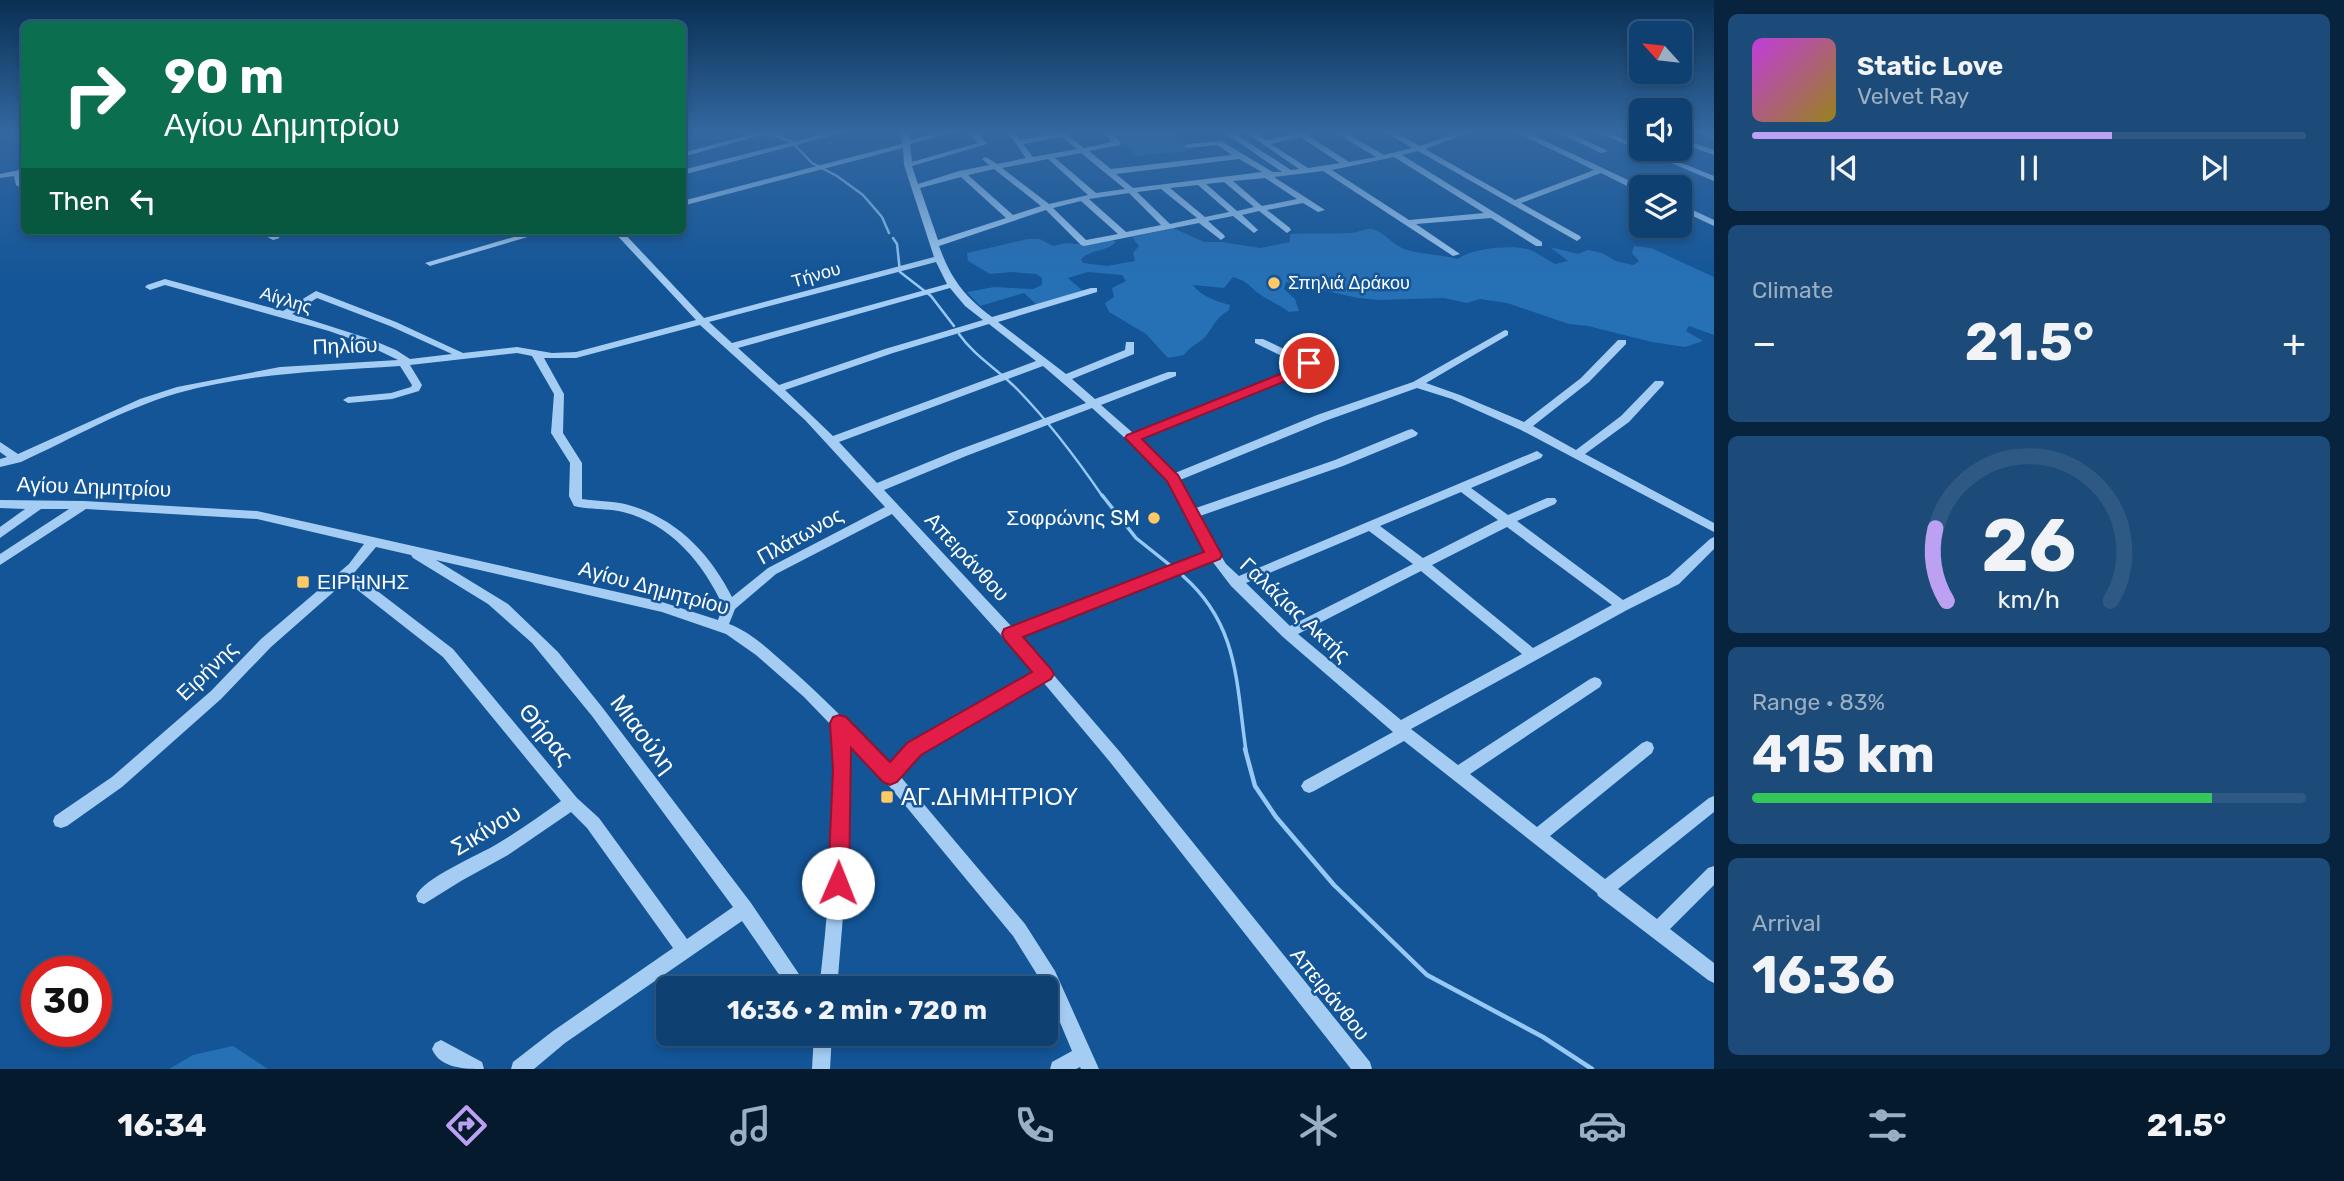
<!DOCTYPE html>
<html lang="en">
<head>
<meta charset="utf-8">
<style>
	body { margin:0; font-family:Rubik,sans-serif; background:#1c4b79; color:#f1f3f6; height:100vh; display:flex; flex-direction:column; font-size:26px; white-space:nowrap }
	* { box-sizing:border-box; margin:0 }
	p { font-size:23px; color:#9bafc3 }
	.icon { flex:none; width:38px; height:38px; fill:none; stroke:currentColor; stroke-width:2; stroke-linecap:round; stroke-linejoin:round }
	.map { position:relative; flex:1; overflow:hidden }
	.sheet { display:flex; flex-direction:column; gap:14px; padding:14px; background:#08233e; width:630px }
	.sheet>* { flex:none }
	.top-card { position:absolute; left:21px; top:21px; width:665px; height:214px; border-radius:10px; box-shadow:0 4px 10px #0003,0 0 0 2px #2e5984; background:#0b6e4f; color:#fff; overflow:hidden }
	.needle { width:46px; rotate:297deg }
	.fabs { position:absolute; left:1629px; top:21px; display:grid; gap:14px }
	.fabs a { display:grid; place-items:center; width:63px; height:63px; border-radius:10px; background:#0e4071; box-shadow:0 4px 10px #0003,0 0 0 2px #2e5984; font-size:35px }
	.speed { position:absolute; left:21px; top:956px; display:flex; gap:14px; font-size:35px; font-weight:700; text-align:center }
	.speed>* { display:grid; place-content:center; width:91px; height:91px; border-radius:50%; background:#0e4071; box-shadow:0 4px 10px #0003,0 0 0 2px #2e5984; line-height:1 }
	.speed .limit { border:10px solid #d22; background:#fff; color:#111 }
	.pin { position:absolute; display:grid; place-items:center; width:60px; height:60px; color:#fff; margin:-30px; border:4px solid #fff; border-radius:50%; box-shadow:0 2px 7px #0007 }
	.me { position:absolute; width:77px; margin:-38px; rotate:1deg; stroke-linejoin:round; filter:drop-shadow(0 0 5px #0008) }
	.turn { display:flex; align-items:center; gap:24px; height:147px; padding:0 28px; font-size:32px }
	.turn .icon { width:91px; height:91px; stroke-width:2.5 }
	.turn b { display:block; font-size:49px; line-height:60px }
	.then { display:flex; align-items:center; height:66px; padding:0 28px; background:#0003; gap:14px; font-size:26px }
	.big { font-size:52px; font-weight:700; line-height:1.1 }
	.sheet .card { flex:1; display:flex; flex-direction:column; justify-content:center; gap:10px; min-width:0; padding:0 24px; border-radius:10px; background:#1c4b79 }
	.sheet .dial { align-items:center; gap:0 }
	.dial svg { height:182px; overflow:visible; fill:none; stroke:#2e5984; stroke-width:7; stroke-linecap:round; text-anchor:middle }
	.dial text { fill:#f1f3f6; stroke:none }
	.song { display:flex; align-items:center; gap:21px }
	.cover { width:84px; height:84px; border-radius:10px; background:linear-gradient(135deg,hsl(290 70% 55%),hsl(50 70% 35%)) }
	.played { height:7px; border-radius:4px; background:linear-gradient(90deg,#bca0f2 65%,#2e5984 65%) }
	.keys { display:flex; justify-content:space-around; direction:ltr }
	.heat { display:flex; justify-content:space-between; align-items:center; font-size:38px; direction:ltr }
	.charge { height:10px; border-radius:5px; background:linear-gradient(90deg,#34c759 83%,#2e5984 0) }
	.trip { position:absolute; left:656px; top:976px; width:402px; height:70px; border-radius:10px; background:#0e4071; box-shadow:0 4px 10px #0003,0 0 0 2px #2e5984; font-weight:700; line-height:70px; text-align:center }
	.menu { display:flex; height:112px; justify-content:space-around; align-items:center; background:#061a2d; color:#9bafc3 }
	.menu .icon { width:49px; height:49px }
	.menu .on { color:#bca0f2 }
	.menu b { font-size:32px; color:#f1f3f6 }
	main { display:flex; flex:1; min-height:0 }
	.map>svg:first-child { display:block }
	.green { fill:#2670b6 }
	.lines { fill:none; stroke-linecap:round; stroke-linejoin:round }
	.stream-far2 { stroke:#97c9f6; stroke-width:2.5 }
	.stream-far1 { stroke:#97c9f6; stroke-width:3.5 }
	.stream { stroke:#97c9f6; stroke-width:4.5 }
	.minor { fill:#a5cdf3; fill-rule:evenodd }
	.route { fill:#e11d48; stroke:#92132f; stroke-width:2 }
	.poi-dot { fill:#ffc966; stroke:#135597; stroke-width:2.5 }
	.labels { text-anchor:middle; stroke-width:5; stroke-linejoin:round; paint-order:stroke }
	.far-street-label { font-size:18px; fill:#fff; stroke:#135597 }
	.far-poi-label { font-size:18px; fill:#fff; stroke:#135597; text-anchor:start }
	.street-label { font-size:21px; fill:#fff; stroke:#135597 }
	.poi-label { font-size:21px; fill:#fff; stroke:#135597; text-anchor:end }
	.near-street-label { font-size:24px; fill:#fff; stroke:#135597 }
	.near-poi-label { font-size:24px; fill:#fff; stroke:#135597; text-anchor:start }
</style>
</head>
<body>
<main>
<div class="map">
<svg width="1714" height="1069" viewBox="0 0 1714 1069">
	<rect width="100%" height="100%" fill="#135597"/>
	<g class="green">
		<path d="M 1120,131 L 1174,131 L 1191,150 L 1137,156 L 1114,135 Z"/>
		<path d="M 1173,228 L 1204,242 L 1222,242 L 1260,248 L 1290,242 L 1290,234 C 1310,233 1330,234 1351,233 C 1358,233 1365,228 1372,229 C 1384,232 1392,244 1404,249 C 1422,255 1440,254 1458,259 C 1471,248 1515,244 1530,250 C 1538,253 1547,260 1555,264 L 1568,261 L 1550,247 L 1578,254 L 1588,250 L 1602,253 L 1616,261 L 1633,265 L 1639,261 L 1632,253 L 1634,246 L 1651,248 L 1714,277 L 1714,335 L 1689,326 L 1686,331 L 1703,341 L 1685,347 L 1652,342 L 1588,326 L 1569,324 L 1507,303 L 1480,299 L 1467,303 L 1444,298 L 1379,300 L 1358,298 L 1286,282 L 1284,289 L 1295,299 L 1299,311 L 1289,312 C 1280,305 1267,300 1258,293 C 1247,284 1248,282 1233,277 L 1224,288 L 1193,285 C 1202,297 1216,301 1230,305 L 1229,310 C 1216,318 1214,325 1206,336 C 1200,343 1191,345 1184,355 L 1168,358 L 1146,334 L 1109,312 L 1105,303 L 1114,297 L 1112,288 L 1126,281 L 1122,275 L 1088,272 L 1068,278 L 1083,291 L 1036,304 L 1024,293 L 980,306 L 967,292 L 994,287 L 1033,289 L 1042,285 L 1042,278 L 1036,274 L 1011,272 L 990,274 L 968,261 L 967,253 L 1028,239 L 1040,239 L 1053,246 L 1066,243 L 1088,245 L 1113,240 L 1116,242 C 1107,252 1091,249 1081,259 L 1083,263 L 1107,266 L 1135,261 L 1133,253 L 1139,246 L 1132,237 Z"/>
		<path d="M 233,1046 L 268,1069 L 169,1069 L 193,1055 Z"/>
	</g>
	<g class="lines">
		<g class="stream-far2">
			<path d="M 742,131 L 777,136 L 792,142 L 812,163 L 837,176 L 863,195 L 882,217 L 889,233"/>
			<path d="M 893,238 L 897,244 L 900,272 L 931,296 L 954,326"/>
			<path d="M 959,334 C 975,357 999,370 1018,390 C 1050,423 1077,459 1103,497"/>
		</g>
		<g class="stream-far1">
			<path d="M 1102,495 L 1136,538 L 1171,566"/>
			<path d="M 1183,576 C 1239,625 1236,683 1246,751"/>
		</g>
		<path class="stream" d="M 1245,749 L 1255,786 L 1276,817 L 1334,885 L 1427,975 L 1543,1037 L 1592,1069"/>
		<g class="minor">
			<path d="M 682,131 L 693,131 L 682,135 Z"/>
			<path d="M 763,131 L 777,131 L 682,157 L 682,153 Z"/>
			<path d="M 836,131 L 850,131 L 682,175 L 682,170 Z"/>
			<path d="M 901,131 L 909,131 L 910,140 L 944,131 L 959,131 L 910,144 L 912,162 L 978,143 L 968,131 L 976,131 L 987,144 L 912,166 L 918,184 L 959,171 L 989,165 L 982,159 L 986,157 L 997,164 L 1026,158 L 1007,131 L 1013,131 L 1020,140 L 1063,132 L 1084,148 L 1112,142 L 1104,133 L 1115,131 L 1113,134 L 1121,143 L 1120,145 L 1089,151 L 1111,169 L 1232,155 L 1217,145 L 1188,148 L 1184,146 L 1188,144 L 1221,141 L 1273,172 L 1282,172 L 1222,131 L 1231,131 L 1291,170 L 1299,169 L 1244,131 L 1253,131 L 1266,140 L 1295,134 L 1292,131 L 1301,131 L 1349,162 L 1376,157 L 1333,131 L 1342,131 L 1384,155 L 1412,148 L 1384,131 L 1393,131 L 1420,146 L 1462,131 L 1474,131 L 1425,149 L 1515,200 L 1594,170 L 1514,131 L 1524,131 L 1643,187 L 1642,192 L 1639,192 L 1601,173 L 1521,203 L 1580,236 L 1581,238 L 1577,241 L 1418,151 L 1402,155 L 1542,242 L 1542,246 L 1536,246 L 1491,218 L 1416,224 L 1460,254 L 1453,256 L 1323,171 L 1274,177 L 1325,210 L 1318,212 L 1303,203 L 1267,210 L 1290,228 L 1291,230 L 1287,233 L 1259,211 L 1242,215 L 1258,230 L 1254,233 L 1233,216 L 1208,221 L 1224,235 L 1225,237 L 1221,240 L 1199,223 L 1084,246 L 1081,245 L 1046,210 L 939,246 C 951,279 964,296 992,317 L 1091,288 L 1097,288 L 1097,292 L 998,322 L 1066,374 L 1125,350 L 1126,342 L 1134,342 L 1134,354 L 1072,379 L 1095,399 L 1168,372 L 1176,372 L 1176,376 L 1101,405 L 1133,433 L 1302,366 L 1255,343 L 1255,339 L 1263,339 L 1315,364 L 1315,368 L 1140,439 L 1175,473 L 1317,415 L 1413,382 L 1505,330 L 1508,331 L 1508,335 L 1426,383 L 1460,395 L 1524,422 L 1581,378 L 1618,340 L 1626,340 L 1626,344 L 1589,382 L 1533,426 L 1576,450 L 1621,416 L 1655,381 L 1663,381 L 1664,383 L 1663,385 L 1629,422 L 1585,454 L 1714,523 L 1714,532 L 1521,430 L 1452,399 L 1417,388 L 1325,421 L 1180,480 L 1193,509 L 1335,460 L 1408,430 L 1412,429 L 1418,433 L 1416,436 L 1343,466 L 1197,517 L 1226,564 L 1239,576 L 1537,451 L 1543,455 L 1541,458 L 1471,488 L 1508,515 L 1547,498 L 1555,498 L 1557,501 L 1555,504 L 1517,521 L 1623,600 L 1669,576 L 1710,539 L 1714,537 L 1714,549 L 1679,584 L 1627,610 L 1411,729 L 1458,765 L 1590,679 L 1595,677 L 1600,679 L 1602,683 L 1600,687 L 1470,774 L 1537,827 L 1642,743 L 1647,741 L 1652,743 L 1654,748 L 1652,753 L 1550,836 L 1605,879 L 1709,798 L 1714,796 L 1714,812 L 1618,889 L 1657,919 L 1708,868 L 1714,866 L 1714,885 L 1670,929 L 1714,963 L 1714,983 L 1708,980 L 1598,896 L 1597,893 L 1404,741 L 1314,791 L 1309,793 L 1304,791 L 1301,786 L 1304,781 L 1393,732 L 1283,637 L 1231,586 L 1212,561 L 1020,636 L 1120,752 L 1370,1062 L 1372,1069 L 1351,1069 L 1110,762 L 1043,682 L 919,754 L 900,776 L 1025,924 L 1055,971 L 1099,1069 L 1081,1069 L 1080,1067 L 1076,1069 L 1050,1069 L 1052,1062 L 1072,1051 L 1046,989 L 1013,936 L 885,781 L 847,742 L 848,856 L 837,989 L 819,989 C 830,901 835,814 832,726 L 804,697 L 756,655 L 726,634 L 662,612 L 436,560 L 508,604 L 558,652 L 602,707 L 751,903 L 809,989 L 789,989 L 742,921 L 565,1043 L 534,1069 L 511,1069 L 513,1062 L 553,1031 L 673,948 L 587,828 L 571,812 L 508,855 L 461,881 L 424,904 L 418,902 L 416,896 C 423,878 479,855 497,844 C 519,831 540,816 561,801 L 443,657 L 346,581 L 271,647 L 221,699 L 122,787 L 67,826 L 61,828 L 55,826 L 53,821 L 55,816 L 112,777 L 211,691 L 261,639 L 349,564 L 364,544 L 257,519 L 86,509 L 0,565 L 0,554 L 69,509 L 41,509 L 0,538 L 0,527 L 25,509 L 0,508 L 0,500 L 84,501 L 257,511 L 662,602 L 718,620 L 723,606 C 703,563 671,524 623,512 C 607,508 590,510 574,506 L 569,496 L 570,463 L 551,433 L 554,394 L 532,356 L 517,353 L 410,365 L 422,385 L 419,391 L 392,399 L 348,403 L 343,400 L 348,397 L 391,393 L 411,387 L 412,385 L 400,366 C 325,371 250,373 178,393 C 125,408 71,439 21,462 L 0,467 L 0,459 L 7,457 L 0,452 L 0,442 L 18,454 L 140,399 L 177,387 L 280,367 L 398,360 L 363,343 L 329,331 L 165,285 L 150,290 L 145,287 L 147,285 L 165,279 L 283,311 L 316,291 L 396,322 L 463,353 L 517,347 L 552,353 L 576,352 L 696,320 L 613,231 L 622,231 L 704,318 L 934,257 L 904,165 L 903,148 L 682,206 L 682,201 L 902,144 ZM 1062,137 L 1077,149 L 1033,157 L 1023,144 ZM 1300,137 L 1340,163 L 1308,168 L 1271,144 ZM 1081,153 L 1125,189 L 1096,193 L 1055,158 ZM 1394,157 L 1484,213 L 1409,220 L 1332,170 ZM 1048,159 L 1088,195 L 1049,204 L 1002,168 ZM 1239,159 L 1262,172 L 1133,188 L 1116,174 ZM 994,169 L 1041,206 L 1013,215 L 968,175 ZM 961,177 L 1006,218 L 938,240 L 920,188 ZM 1265,178 L 1297,199 L 1262,206 L 1233,181 ZM 1224,182 L 1254,207 L 1237,211 L 1206,184 ZM 1198,185 L 1229,212 L 1205,217 L 1170,188 ZM 1161,189 L 1197,218 L 1170,224 L 1137,192 ZM 1129,193 L 1161,225 L 1126,232 L 1089,199 ZM 1081,201 L 1118,234 L 1086,240 L 1053,208 ZM 936,262 L 947,284 L 732,343 L 709,322 ZM 950,288 L 965,306 L 983,320 L 885,349 L 779,385 L 738,348 ZM 317,298 L 390,326 L 452,354 L 410,359 L 396,350 L 370,339 L 292,314 ZM 989,324 L 1036,361 L 833,436 L 785,390 L 893,353 ZM 700,325 L 805,420 L 885,507 L 768,568 L 732,597 C 709,552 675,517 625,504 C 611,501 597,501 582,499 L 582,463 L 563,433 L 564,394 L 544,358 L 576,358 ZM 1043,366 L 1086,403 L 958,450 L 877,483 L 839,442 ZM 1092,408 L 1150,461 L 1168,480 L 1184,515 L 1207,553 L 1012,627 L 884,490 L 966,456 ZM 1461,492 L 1498,520 L 1423,558 L 1380,526 ZM 892,514 L 1035,673 L 909,744 L 890,765 C 855,730 821,695 783,662 C 768,649 749,631 729,624 L 735,609 L 776,574 ZM 1507,527 L 1612,605 L 1533,648 L 1432,565 ZM 1369,531 L 1413,564 L 1290,626 L 1246,583 ZM 376,547 L 411,555 L 413,558 L 488,604 L 532,643 L 592,716 L 733,907 L 687,939 L 599,818 L 577,798 L 453,649 L 354,573 ZM 1421,571 L 1522,654 L 1401,720 L 1298,634 Z"/>
			<path d="M 1555,131 L 1565,131 L 1608,151 L 1601,153 Z"/>
			<path d="M 1594,131 L 1605,131 L 1642,147 L 1642,149 L 1647,149 L 1714,176 L 1714,181 Z"/>
			<path d="M 1696,131 L 1707,131 L 1714,134 L 1714,139 Z"/>
			<path d="M 1680,138 L 1714,150 L 1714,155 L 1680,143 Z"/>
			<path d="M 24,169 L 24,173 L 21,174 L 24,190 L 16,185 L 14,176 L 0,178 L 0,174 Z"/>
			<path d="M 1680,204 L 1714,220 L 1714,226 L 1680,210 Z"/>
			<path d="M 256,231 L 267,231 L 280,238 L 273,240 Z"/>
			<path d="M 534,231 L 548,231 L 433,265 L 430,266 L 425,263 Z"/>
			<path d="M 814,1034 L 832,1034 L 830,1069 L 812,1069 Z"/>
			<path d="M 441,1040 L 482,1062 L 484,1069 C 466,1069 440,1069 432,1049 L 435,1043 Z"/>
		</g>
	</g>
	<linearGradient id="sky" x2="0" y2="1"><stop stop-color="#0a2f53"/><stop offset="0.47" stop-color="#3368a1"/><stop offset="1" stop-color="#3368a1" stop-opacity="0"/></linearGradient>
	<rect width="1714" height="281" fill="url(#sky)"/>
	<path class="route" d="M 1309,359 L 1318,366 L 1313,370 L 1142,439 L 1178,475 L 1222,555 L 1220,559 L 1023,637 L 1051,669 L 1054,674 L 1051,679 L 921,755 L 897,782 L 890,785 L 883,782 L 851,748 L 849,883 L 846,891 L 838,894 L 831,891 L 828,883 L 833,770 L 830,723 L 833,717 L 839,715 L 846,717 L 890,762 L 907,743 L 1032,672 L 1004,639 L 1002,634 L 1004,629 L 1204,552 L 1167,481 L 1125,438 L 1127,435 L 1303,365 L 1304,360 Z"/>
	<g class="poi-dot">
		<circle cx="1274" cy="283" r="7"/>
		<circle cx="1154" cy="518" r="7"/>
		<rect x="296" y="575" width="14" height="14" rx="3.5"/>
		<rect x="880" y="790" width="14" height="14" rx="3.5"/>
	</g>
	<g class="labels">
		<g class="far-street-label">
			<text transform="translate(816 275) rotate(-16)" y="6">Τήνου</text>
			<text transform="translate(286 300) rotate(17)" y="6">Αίγλης</text>
		</g>
		<g class="far-poi-label">
			<text x="1288" y="289">Σπηλιά Δράκου</text>
		</g>
		<g class="street-label">
			<text transform="translate(345 346) rotate(-2)" y="7">Πηλίου</text>
			<text transform="translate(94 487) rotate(2)" y="7">Αγίου Δημητρίου</text>
			<text transform="translate(800 536) rotate(-29)" y="7">Πλάτωνος</text>
			<text transform="translate(967 557) rotate(47)" y="7">Απειράνθου</text>
			<text transform="translate(654 588) rotate(15)" y="7">Αγίου Δημητρίου</text>
			<text transform="translate(1295 610) rotate(43)" y="7">Γαλάζιας Ακτής</text>
			<text transform="translate(207 671) rotate(-44)" y="7">Ειρήνης</text>
			<text transform="translate(1330 994) rotate(51)" y="7">Απειράνθου</text>
		</g>
		<g class="poi-label">
			<text x="1140" y="525">Σοφρώνης SM</text>
			<text x="317" y="589" text-anchor="start">ΕΙΡΗΝΗΣ</text>
		</g>
		<g class="near-street-label">
			<text transform="translate(546 734) rotate(51)" y="8">Θήρας</text>
			<text transform="translate(643 734) rotate(53)" y="8">Μιαούλη</text>
			<text transform="translate(486 830) rotate(-31)" y="8">Σικίνου</text>
		</g>
		<g class="near-poi-label">
			<text x="901" y="805">ΑΓ.ΔΗΜΗΤΡΙΟΥ</text>
		</g>
	</g>
</svg>
<div class="fabs">
<a><svg class="needle" viewBox="-14 -14 28 28"><path d="M0-13l5 13h-10z" fill="#e53935"/><path d="M0 13l5-13h-10z" fill="#9bafc3"/></svg></a>
<a><svg class="icon" aria-label="sound" viewBox="0 0 24 24"><path d="M4 9h4l5-4v14l-5-4H4zM17 9q2 3 0 6"/></svg></a>
<a><svg class="icon" aria-label="layers" viewBox="0 0 24 24"><path d="M12 4l9 5-9 5-9-5zM3 14l9 5 9-5"/></svg></a>
</div>
<div class="speed"><div class="limit">30</div></div>
<div class="pin" style="left:1309px;top:363px;background:#d93025"><svg class="icon" aria-label="arrive" viewBox="0 0 24 24"><path d="M6 21V4h12l-3 4 3 4H6"/></svg></div>
<svg class="me" style="left:838px;top:883px" viewBox="-20 -20 40 40"><circle r="19" fill="#fff"/><path d="M0-13L10 11 0 6-10 11z" fill="#e11d48"/></svg>
<div class="trip">16:36 · 2 min · 720 m</div>
<div class="top-card">
<div class="turn"><svg class="icon" aria-label="right" viewBox="0 0 24 24"><path d="M7 20v-9h11M14 6l5 5-5 5"/></svg><div><b>90 m</b>Αγίου Δημητρίου</div></div>
<div class="then">Then<svg class="icon" aria-label="left" viewBox="0 0 24 24"><path d="M17 20v-9H6M10 6l-5 5 5 5"/></svg></div>
</div>
</div>
<section class="sheet">
<div class="card">
<div class="song"><i class="cover"></i><div><b>Static Love</b><p>Velvet Ray</p></div></div>
<div class="played"></div>
<div class="keys"><svg class="icon" aria-label="previous" viewBox="0 0 24 24"><path d="M18 5L8 12l10 7zM5 5v14"/></svg><svg class="icon" aria-label="pause" viewBox="0 0 24 24"><path d="M8 5v14M16 5v14"/></svg><svg class="icon" aria-label="next" viewBox="0 0 24 24"><path d="M6 5l10 7-10 7zM19 5v14"/></svg></div>
</div>
<div class="card"><p>Climate</p>
<div class="heat"><a>−</a><b class="big">21.5°</b><a>+</a></div>
</div>
<div class="card dial"><svg viewBox="0 0 100 80">
<path d="M14 69A42 42 0 1 1 86 69"/>
<path d="M14 69A42 42 0 0 1 9 37" stroke="#bca0f2"/>
<text x="50" y="56" font-size="32" font-weight="700">26</text>
<text x="50" y="72" font-size="11">km/h</text>
</svg></div>
<div class="card"><p>Range · 83%</p><b class="big">415 km</b><div class="charge"></div></div>
<div class="card"><p>Arrival</p><b class="big">16:36</b></div>
</section>
</main>
<nav class="menu">
<b>16:34</b>
<svg class="icon on" aria-label="directions" viewBox="0 0 24 24"><path d="M12 3l9 9-9 9-9-9zM9 14v-3h6M13 9l2 2-2 2"/></svg>
<svg class="icon" aria-label="music" viewBox="0 0 24 24"><path d="M9 18V5l10-2v13"/><circle cx="6" cy="18" r="3"/><circle cx="16" cy="16" r="3"/></svg>
<svg class="icon" aria-label="phone" viewBox="0 0 24 24"><path d="M5 4h4l2 5-3 2q2 4 5 5l2-3 5 2v4C11 20 4 13 5 4z"/></svg>
<svg class="icon" aria-label="climate" viewBox="0 0 24 24"><path d="M12 3v18M4 7l16 10M4 17L20 7"/></svg>
<svg class="icon" aria-label="car" viewBox="0 0 24 24"><path d="M5 17H2v-5l4-1 3-4h7l3 4 3 1v5h-3M9 17h6M6 11h13"/><circle cx="7" cy="17" r="2"/><circle cx="17" cy="17" r="2"/></svg>
<svg class="icon" aria-label="filters" viewBox="0 0 24 24"><path d="M4 7h16M4 17h16"/><circle cx="9" cy="7" r="2"/><circle cx="15" cy="17" r="2"/></svg>
<b>21.5°</b>
</nav>
</body>
</html>
